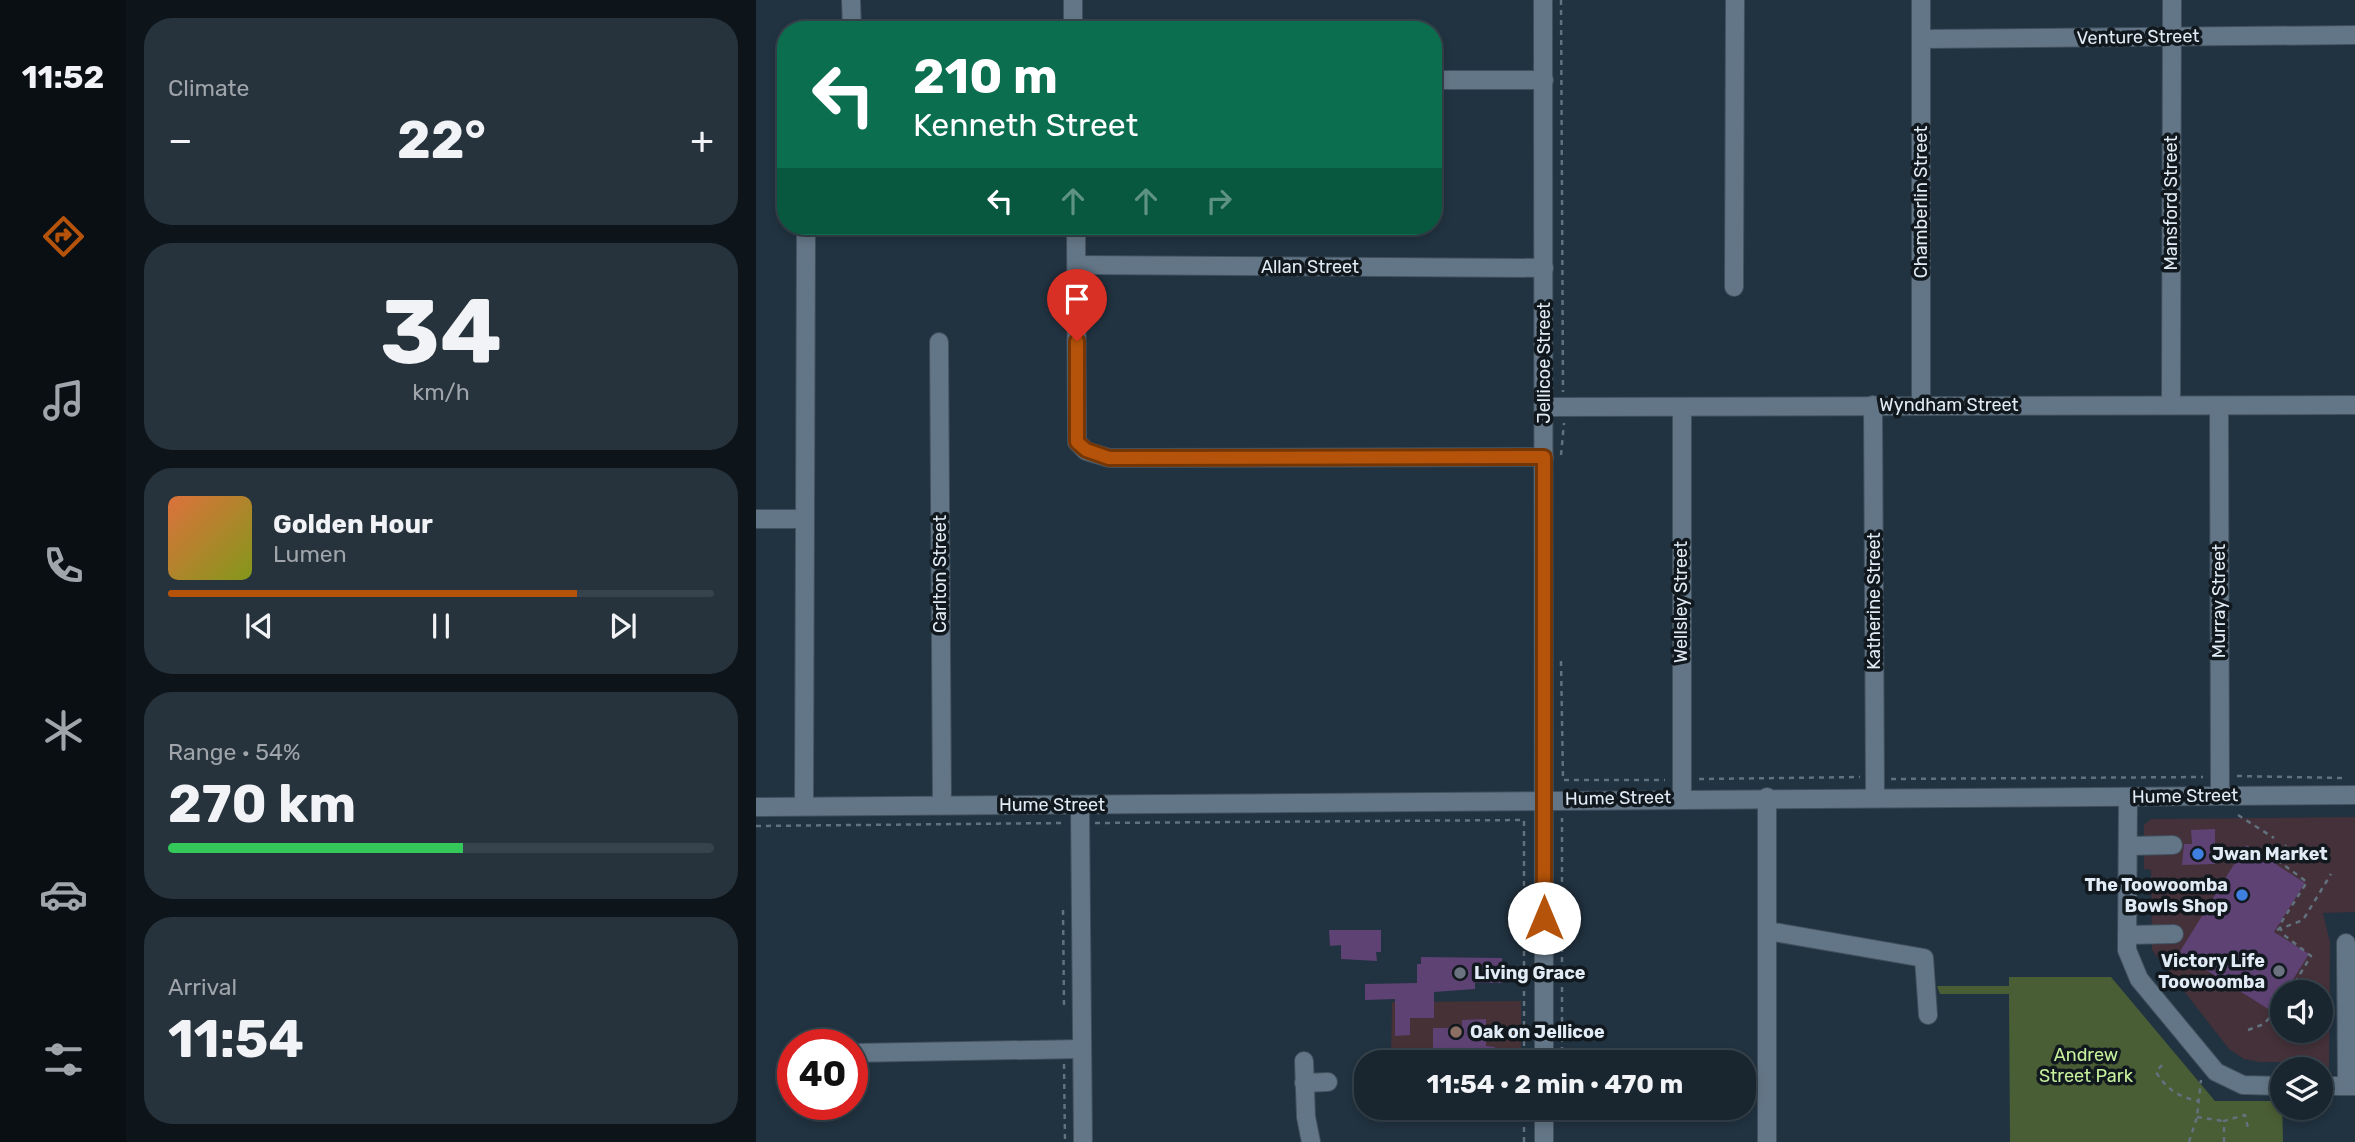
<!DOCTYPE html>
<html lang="en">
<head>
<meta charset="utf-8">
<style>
	body { margin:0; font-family:Rubik,sans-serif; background:#26323c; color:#f1f3f6; height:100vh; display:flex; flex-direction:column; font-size:26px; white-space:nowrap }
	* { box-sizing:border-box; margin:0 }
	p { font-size:23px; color:#9fa5ab }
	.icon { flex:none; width:38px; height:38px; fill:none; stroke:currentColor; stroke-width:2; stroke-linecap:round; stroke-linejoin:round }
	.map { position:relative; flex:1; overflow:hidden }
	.details { display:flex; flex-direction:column; gap:18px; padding:18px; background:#0e151a; width:630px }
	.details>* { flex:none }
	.guide { position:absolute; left:21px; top:21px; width:665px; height:214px; border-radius:28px; box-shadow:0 4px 10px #0003,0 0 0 2px #37434c; background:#0b6e4f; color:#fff; overflow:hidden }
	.tools { position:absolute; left:1514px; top:980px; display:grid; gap:14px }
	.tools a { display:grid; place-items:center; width:63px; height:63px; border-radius:50%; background:#192630; box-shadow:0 4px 10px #0003,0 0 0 2px #37434c; font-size:35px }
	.speed { position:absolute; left:21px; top:1029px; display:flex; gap:14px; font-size:35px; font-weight:700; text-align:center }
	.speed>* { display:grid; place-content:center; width:91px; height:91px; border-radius:50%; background:#192630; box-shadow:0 4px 10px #0003,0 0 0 2px #37434c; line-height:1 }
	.speed .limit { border:10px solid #d22; background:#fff; color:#111 }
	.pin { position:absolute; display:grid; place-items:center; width:60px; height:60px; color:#fff; margin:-72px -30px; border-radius:50% 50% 50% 0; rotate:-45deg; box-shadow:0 0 7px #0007 }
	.pin .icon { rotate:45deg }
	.me { position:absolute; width:77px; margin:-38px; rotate:0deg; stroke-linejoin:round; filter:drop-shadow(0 0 5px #0008) }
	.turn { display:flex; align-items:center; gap:24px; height:147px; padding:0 21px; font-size:32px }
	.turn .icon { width:91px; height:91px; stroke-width:2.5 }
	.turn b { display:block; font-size:49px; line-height:60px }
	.lanes { display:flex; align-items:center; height:66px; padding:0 21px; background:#0003; justify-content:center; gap:35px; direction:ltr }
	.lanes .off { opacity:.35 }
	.big { font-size:52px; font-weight:700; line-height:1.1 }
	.details .card { flex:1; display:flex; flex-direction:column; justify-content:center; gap:10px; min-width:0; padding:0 24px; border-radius:28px; background:#26323c }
	.details .dial { align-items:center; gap:0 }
	.dial b { font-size:91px; line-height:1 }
	.song { display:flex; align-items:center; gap:21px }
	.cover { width:84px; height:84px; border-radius:10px; background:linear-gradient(135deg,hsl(20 70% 55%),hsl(70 70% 35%)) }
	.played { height:7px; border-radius:4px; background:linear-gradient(90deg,#b45309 75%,#37434c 75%) }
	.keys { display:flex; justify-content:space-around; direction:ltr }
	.heat { display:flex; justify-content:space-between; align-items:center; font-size:38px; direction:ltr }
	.charge { height:10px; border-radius:5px; background:linear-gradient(90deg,#34c759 54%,#37434c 0) }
	.trip { position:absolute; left:598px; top:1050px; width:402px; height:70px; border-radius:28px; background:#192630; box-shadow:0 4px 10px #0003,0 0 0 2px #37434c; font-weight:700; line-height:70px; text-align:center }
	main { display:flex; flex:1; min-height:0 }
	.dock { display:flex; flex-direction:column; width:126px; justify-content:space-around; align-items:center; background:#0a0f13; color:#9fa5ab }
	.dock .icon { width:49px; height:49px }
	.dock .active { color:#b45309 }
	.dock b { font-size:32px; color:#f1f3f6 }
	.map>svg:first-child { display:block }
	.commercial { fill:#443139; fill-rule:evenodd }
	.education { fill:#453136 }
	.green { fill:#4a5e35 }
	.building { fill:#5e4274 }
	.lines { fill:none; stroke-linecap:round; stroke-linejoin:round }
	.minor-casing { stroke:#41505d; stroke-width:20 }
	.path { stroke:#62717e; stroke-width:2.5; stroke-dasharray:5 5; stroke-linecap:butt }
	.minor { stroke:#637687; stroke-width:18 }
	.route-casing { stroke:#753606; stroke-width:18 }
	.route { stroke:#b45309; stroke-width:12 }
	.shop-dot { fill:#3f7fe0; stroke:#11191f; stroke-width:2.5 }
	.worship-dot { fill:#6b7280; stroke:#11191f; stroke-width:2.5 }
	.education-dot { fill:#8d6e63; stroke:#11191f; stroke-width:2.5 }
	.labels { text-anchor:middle; stroke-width:7; stroke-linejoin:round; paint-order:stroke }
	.street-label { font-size:18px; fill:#e1ebf5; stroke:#11191f }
	.poi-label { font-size:18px; font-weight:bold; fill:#e1ebf5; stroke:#11191f; text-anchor:start }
	.park-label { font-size:18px; fill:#c7f09d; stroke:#11191f }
</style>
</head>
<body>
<main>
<nav class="dock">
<b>11:52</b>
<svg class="icon active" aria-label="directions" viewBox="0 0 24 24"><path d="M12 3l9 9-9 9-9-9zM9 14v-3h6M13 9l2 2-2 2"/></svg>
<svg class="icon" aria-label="music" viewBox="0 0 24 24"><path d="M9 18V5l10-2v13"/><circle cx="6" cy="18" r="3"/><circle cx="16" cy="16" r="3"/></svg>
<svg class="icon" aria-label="phone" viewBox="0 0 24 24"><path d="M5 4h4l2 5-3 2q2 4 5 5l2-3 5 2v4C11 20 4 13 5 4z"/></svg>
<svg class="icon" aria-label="climate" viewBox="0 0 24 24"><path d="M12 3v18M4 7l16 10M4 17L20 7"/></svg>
<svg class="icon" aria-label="car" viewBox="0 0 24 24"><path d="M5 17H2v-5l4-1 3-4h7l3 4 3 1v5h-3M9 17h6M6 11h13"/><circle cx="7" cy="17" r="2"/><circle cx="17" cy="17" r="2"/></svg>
<svg class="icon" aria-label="filters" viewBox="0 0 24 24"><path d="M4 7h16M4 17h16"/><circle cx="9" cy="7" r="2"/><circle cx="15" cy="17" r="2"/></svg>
</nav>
<section class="details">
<div class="card"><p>Climate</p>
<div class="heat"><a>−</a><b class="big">22°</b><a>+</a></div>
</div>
<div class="card dial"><b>34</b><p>km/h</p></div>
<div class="card">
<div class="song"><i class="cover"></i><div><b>Golden Hour</b><p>Lumen</p></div></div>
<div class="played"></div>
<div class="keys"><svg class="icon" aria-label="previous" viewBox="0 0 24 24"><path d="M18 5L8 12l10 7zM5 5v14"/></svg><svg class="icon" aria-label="pause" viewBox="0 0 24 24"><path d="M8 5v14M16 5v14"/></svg><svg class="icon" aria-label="next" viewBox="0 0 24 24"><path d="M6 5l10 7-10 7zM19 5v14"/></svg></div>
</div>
<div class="card"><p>Range · 54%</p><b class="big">270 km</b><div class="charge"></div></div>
<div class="card"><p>Arrival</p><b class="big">11:54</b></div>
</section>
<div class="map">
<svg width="1599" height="1142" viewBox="0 0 1599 1142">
	<rect width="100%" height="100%" fill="#213240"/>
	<path class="commercial" d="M 1599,817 L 1599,912 L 1567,913 L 1574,942 L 1573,1068 L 1546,1068 L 1545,1062 L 1504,1062 L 1488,1059 L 1473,1049 L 1396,950 L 1395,870 L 1388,869 L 1388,825 L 1395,819 ZM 1526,992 L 1564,992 L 1564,1031 L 1526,1031 Z"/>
	<path class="education" d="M 765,1001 L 765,1062 L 635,1062 L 636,1002 Z"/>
	<path class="green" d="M 1253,977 L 1355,977 L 1459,1101 L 1526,1101 L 1527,1142 L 1254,1142 L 1253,994 L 1184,994 L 1181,986 L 1253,986 Z"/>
	<g class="building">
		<path d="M 1459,829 L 1459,864 L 1426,865 L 1428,844 L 1436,844 L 1435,830 Z"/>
		<path d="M 1490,845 L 1549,883 L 1518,932 L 1553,954 L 1529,992 L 1526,992 L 1517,1012 L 1423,953 Z"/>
		<path d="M 573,930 L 625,930 L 625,952 L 620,952 L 621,961 L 585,959 L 585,945 L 574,946 Z"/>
		<path d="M 665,957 L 746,958 L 747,983 L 719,983 L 719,989 L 678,992 L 678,1018 L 654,1018 L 654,1035 L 639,1036 L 639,999 L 609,1000 L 609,984 L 661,983 L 661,964 L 665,964 Z"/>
		<path d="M 730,1019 L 730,1046 L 739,1047 L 739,1062 L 687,1062 L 687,1059 L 677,1059 L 677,1028 L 706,1028 L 706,1020 Z"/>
	</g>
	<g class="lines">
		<g class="minor-casing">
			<g id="minor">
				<path d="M 95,0 L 96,30"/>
				<path d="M 317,0 L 317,30"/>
				<path d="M 787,0 L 788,1062"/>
				<path d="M 1166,39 L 1599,35"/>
				<path d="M 677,80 L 788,80"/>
				<path d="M 320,226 L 321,442 L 330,451 L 353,458 L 788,457"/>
				<path d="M 321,265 L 788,268"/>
				<path d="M 978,287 L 979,0"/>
				<path d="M 183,342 L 186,805"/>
				<path d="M 1117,405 L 1119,796"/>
				<path d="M 1165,405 L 1165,0"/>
				<path d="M 1415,405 L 1416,0"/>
				<path d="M 1463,406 L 1464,796"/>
				<path d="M 788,407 L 1599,405"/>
				<path d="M 926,407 L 926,798"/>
				<path d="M 0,519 L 48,519"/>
				<path d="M 1011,797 L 1011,1142"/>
				<path d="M 1372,797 L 1371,950 L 1383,979 L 1460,1072 L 1487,1085 L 1526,1086"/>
				<path d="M 48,806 L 50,226"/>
				<path d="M 324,806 L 327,1142"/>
				<path d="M 0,807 L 1599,795"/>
				<path d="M 1372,846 L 1417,845"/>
				<path d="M 1012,931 L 1168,958 L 1172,1015"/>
				<path d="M 1371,935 L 1418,934"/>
				<path d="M 1590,943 L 1591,1086"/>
				<path d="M 96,1053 L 326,1049"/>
				<path d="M 548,1061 L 550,1117 L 555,1142"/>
				<path d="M 548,1083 L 572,1082"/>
				<path d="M 1564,1086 L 1599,1086"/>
				<path d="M 788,1142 L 788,1108"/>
			</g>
		</g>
		<g class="path">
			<path d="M 805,0 L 807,392"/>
			<path d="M 805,455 L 808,423"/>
			<path d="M 805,661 L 807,780 L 909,780"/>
			<path d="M 1481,776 L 1587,778"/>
			<path d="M 943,779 L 1104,777"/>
			<path d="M 1135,779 L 1447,777"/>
			<path d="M 1482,815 L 1518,838"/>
			<path d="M 339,823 L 768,820 L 768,1062"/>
			<path d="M 0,826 L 308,823"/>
			<path d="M 1521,860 L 1551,882 L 1523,926 L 1528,935 L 1555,956 L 1533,992"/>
			<path d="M 1519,863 L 1530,845"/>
			<path d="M 307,910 L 308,1005"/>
			<path d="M 1521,930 L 1547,920 L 1575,874"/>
			<path d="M 1537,985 L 1552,992"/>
			<path d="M 1564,993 L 1573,994"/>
			<path d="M 1492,1030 L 1508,1024 L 1526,1003"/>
			<path d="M 806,1062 L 806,818"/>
			<path d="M 308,1064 L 309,1142"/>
			<path d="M 1406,1065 L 1400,1072 C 1410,1089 1423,1097 1442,1101"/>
			<path d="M 1441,1117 L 1468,1121"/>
			<path d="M 768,1142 L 768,1108"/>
			<path d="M 1433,1142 L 1441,1117 L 1445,1080"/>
			<path d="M 1468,1142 L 1468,1121 L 1489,1115 L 1492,1128"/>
		</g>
		<use href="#minor" class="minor"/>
	</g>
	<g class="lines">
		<g class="route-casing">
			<path id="route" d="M 321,341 L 321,442 L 330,450 L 353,458 L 788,457 L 788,918"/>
		</g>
		<use href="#route" class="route"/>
	</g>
	<g class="shop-dot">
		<circle cx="1442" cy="854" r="7"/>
		<circle cx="1486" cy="895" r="7"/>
	</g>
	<g class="worship-dot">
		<circle cx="1523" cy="971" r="7"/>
		<circle cx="704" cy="973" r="7"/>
	</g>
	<circle class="education-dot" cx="700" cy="1032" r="7"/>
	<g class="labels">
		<g class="street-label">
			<text transform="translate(1382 37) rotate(-1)" y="6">Venture Street</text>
			<text transform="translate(1165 202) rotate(-90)" y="6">Chamberlin Street</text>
			<text transform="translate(1415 203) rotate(-90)" y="6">Mansford Street</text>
			<text x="554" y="273">Allan Street</text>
			<text transform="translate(788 363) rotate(-90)" y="6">Jellicoe Street</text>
			<text x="1193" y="411">Wyndham Street</text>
			<text transform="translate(184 574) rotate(-90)" y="6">Carlton Street</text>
			<text transform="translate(1118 601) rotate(-90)" y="6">Katherine Street</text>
			<text transform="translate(1463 601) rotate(-90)" y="6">Murray Street</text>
			<text transform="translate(925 602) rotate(-90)" y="6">Wellsley Street</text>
			<text transform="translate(1429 796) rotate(-1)" y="6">Hume Street</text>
			<text transform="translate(862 798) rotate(-1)" y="6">Hume Street</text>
			<text x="296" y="811">Hume Street</text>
		</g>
		<g class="poi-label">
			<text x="1456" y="860">Jwan Market</text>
			<text x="1472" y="891" text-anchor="end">The Toowoomba<tspan x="1472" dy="21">Bowls Shop</tspan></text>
			<text x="1509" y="967" text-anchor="end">Victory Life<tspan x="1509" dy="21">Toowoomba</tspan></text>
			<text x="718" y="979">Living Grace</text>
			<text x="714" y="1038">Oak on Jellicoe</text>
		</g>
		<g class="park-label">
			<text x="1330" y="1061">Andrew<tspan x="1330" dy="21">Street Park</tspan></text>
		</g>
	</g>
</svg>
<div class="tools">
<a><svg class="icon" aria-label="sound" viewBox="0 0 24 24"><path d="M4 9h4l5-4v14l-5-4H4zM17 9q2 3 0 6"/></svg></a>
<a><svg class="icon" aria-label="layers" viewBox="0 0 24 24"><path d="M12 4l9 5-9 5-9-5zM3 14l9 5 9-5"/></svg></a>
</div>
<div class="speed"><div class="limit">40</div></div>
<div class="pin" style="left:321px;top:341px;background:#d93025"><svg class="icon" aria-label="arrive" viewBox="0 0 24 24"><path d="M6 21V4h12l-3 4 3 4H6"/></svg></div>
<svg class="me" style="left:788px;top:918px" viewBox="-20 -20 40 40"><circle r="19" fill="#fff"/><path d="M0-13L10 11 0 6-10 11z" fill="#b45309"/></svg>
<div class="trip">11:54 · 2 min · 470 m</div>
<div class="guide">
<div class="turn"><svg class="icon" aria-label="left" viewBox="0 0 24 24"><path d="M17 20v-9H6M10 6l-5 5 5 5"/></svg><div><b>210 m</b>Kenneth Street</div></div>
<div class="lanes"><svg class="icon" aria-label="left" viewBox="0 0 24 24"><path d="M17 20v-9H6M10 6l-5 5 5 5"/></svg><svg class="icon off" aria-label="ahead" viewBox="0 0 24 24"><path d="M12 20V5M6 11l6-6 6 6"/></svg><svg class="icon off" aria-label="ahead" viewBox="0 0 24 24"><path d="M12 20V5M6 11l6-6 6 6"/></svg><svg class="icon off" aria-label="right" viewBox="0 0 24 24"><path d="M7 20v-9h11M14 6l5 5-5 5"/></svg></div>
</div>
</div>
</main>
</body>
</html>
